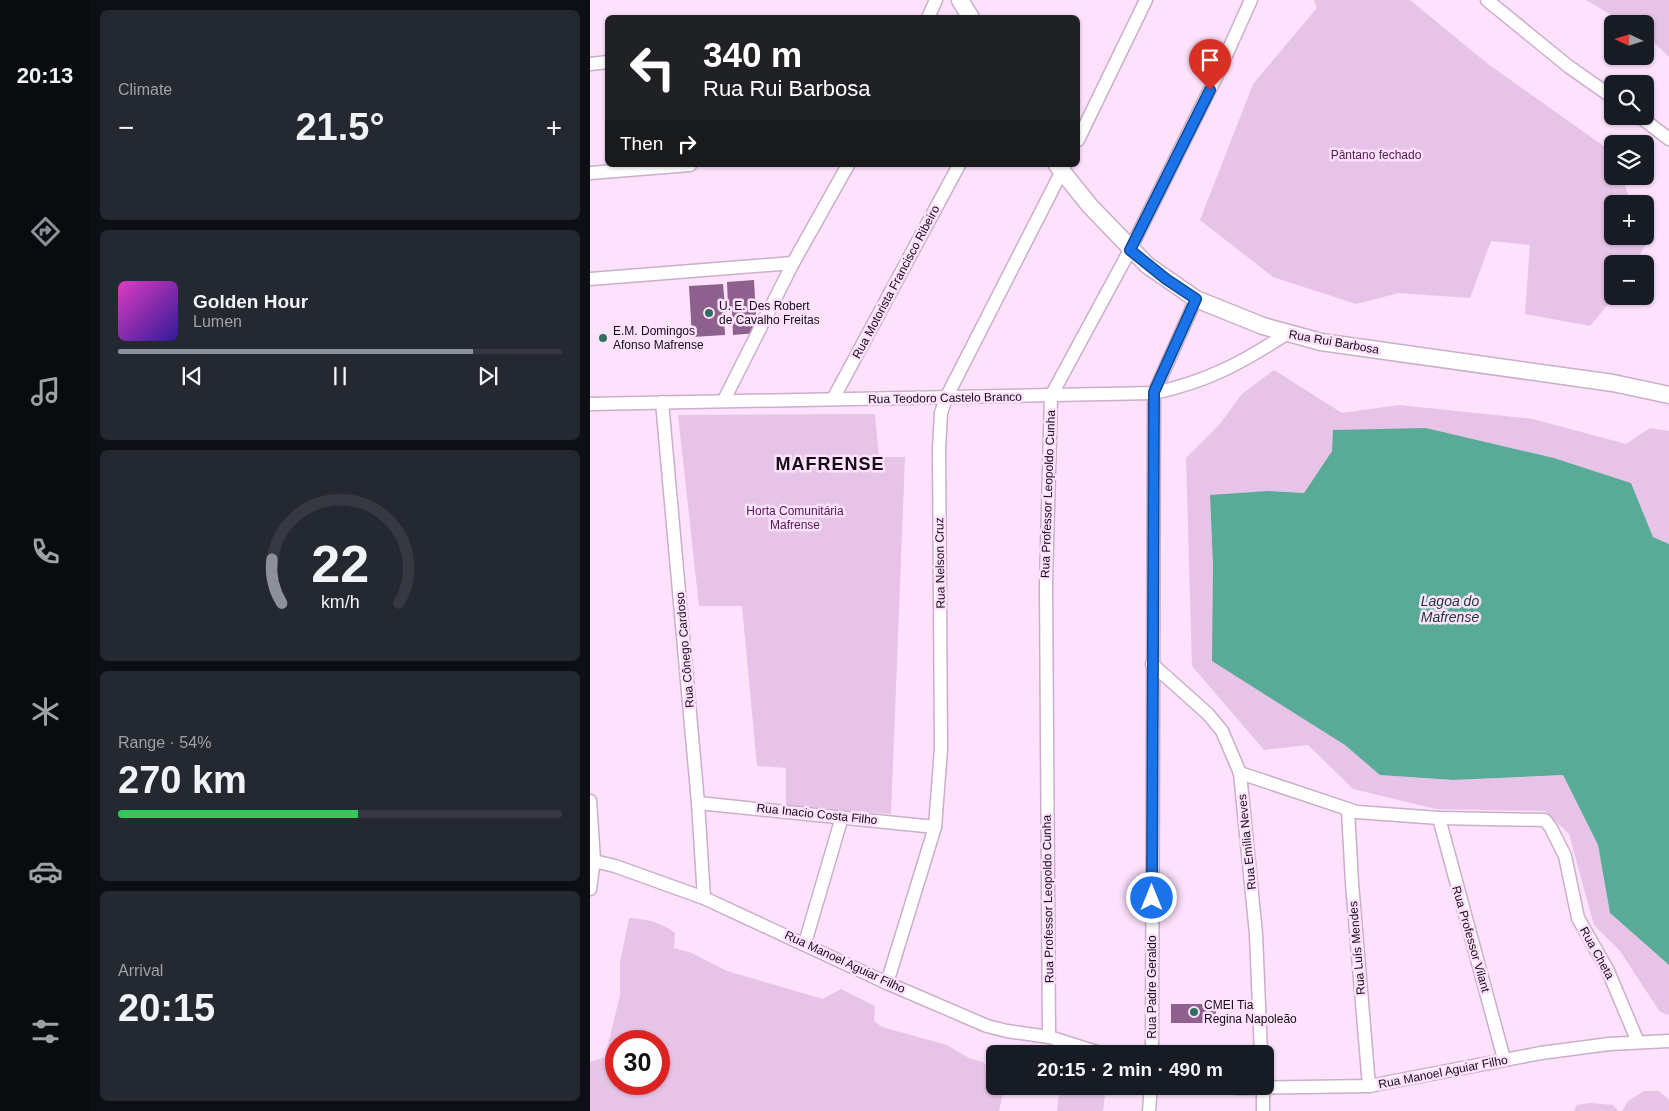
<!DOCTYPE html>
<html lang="en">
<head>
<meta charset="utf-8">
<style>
	body { margin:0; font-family:Arial,sans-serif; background:#242831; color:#f1f3f6; height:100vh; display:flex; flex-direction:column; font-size:19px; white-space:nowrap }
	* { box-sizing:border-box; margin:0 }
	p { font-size:16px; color:#9ea1a6 }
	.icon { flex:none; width:28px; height:28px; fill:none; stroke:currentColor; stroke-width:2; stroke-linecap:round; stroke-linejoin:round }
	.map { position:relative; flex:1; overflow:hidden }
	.drawer { display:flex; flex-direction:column; gap:10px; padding:10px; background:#0d0f14; width:500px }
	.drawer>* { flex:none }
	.banner { position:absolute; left:15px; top:15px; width:475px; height:152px; border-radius:8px; box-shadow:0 1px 4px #0004; background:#202124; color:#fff; overflow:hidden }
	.needle { width:32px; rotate:274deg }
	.buttons { position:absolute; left:1014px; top:15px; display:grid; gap:10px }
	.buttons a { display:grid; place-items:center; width:50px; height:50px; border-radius:8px; background:#171b24; box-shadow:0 1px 4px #0004; font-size:25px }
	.speed { position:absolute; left:15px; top:1030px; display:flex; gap:10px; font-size:25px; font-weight:700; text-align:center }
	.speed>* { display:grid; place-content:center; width:65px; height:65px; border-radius:50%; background:#171b24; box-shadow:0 1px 4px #0004; line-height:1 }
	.speed .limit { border:8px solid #d22; background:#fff; color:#111 }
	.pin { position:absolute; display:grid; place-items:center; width:42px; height:42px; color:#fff; margin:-51px -21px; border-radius:50% 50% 50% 0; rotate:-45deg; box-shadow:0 0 5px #0007 }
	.pin .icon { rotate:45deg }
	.me { position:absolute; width:55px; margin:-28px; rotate:0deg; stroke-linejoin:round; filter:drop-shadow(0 0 4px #0008) }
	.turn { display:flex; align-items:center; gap:18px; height:105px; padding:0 15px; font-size:22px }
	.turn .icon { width:65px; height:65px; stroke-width:2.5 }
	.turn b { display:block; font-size:35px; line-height:42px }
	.then { display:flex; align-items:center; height:48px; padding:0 15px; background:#0003; gap:10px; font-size:19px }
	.big { font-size:38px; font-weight:800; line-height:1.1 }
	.drawer .tile { flex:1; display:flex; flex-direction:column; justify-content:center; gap:8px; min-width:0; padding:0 18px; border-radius:8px; background:#242831 }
	.drawer .dial { align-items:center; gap:0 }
	.dial svg { height:130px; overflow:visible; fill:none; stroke:#363941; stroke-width:7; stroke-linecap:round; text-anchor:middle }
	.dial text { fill:#f1f3f6; stroke:none }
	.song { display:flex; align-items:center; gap:15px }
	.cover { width:60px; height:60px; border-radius:8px; background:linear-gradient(135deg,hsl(310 70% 55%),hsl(250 70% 35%)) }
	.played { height:5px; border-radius:2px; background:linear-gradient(90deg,#8c9099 80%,#363941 80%) }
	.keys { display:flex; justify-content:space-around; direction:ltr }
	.heat { display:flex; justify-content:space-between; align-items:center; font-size:28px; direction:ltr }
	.charge { height:8px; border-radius:4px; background:linear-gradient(90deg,#34c759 54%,#363941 0) }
	.trip { position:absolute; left:396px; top:1045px; width:288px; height:50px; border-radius:8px; background:#171b24; box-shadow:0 1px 4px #0004; font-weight:800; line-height:50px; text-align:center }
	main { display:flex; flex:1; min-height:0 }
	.dock { display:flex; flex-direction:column; width:90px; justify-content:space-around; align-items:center; background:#090b0e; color:#9ea1a6 }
	.dock .icon { width:35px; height:35px }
	.dock .active { color:#8c9099 }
	.dock b { font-size:22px; color:#f1f3f6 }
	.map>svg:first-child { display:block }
	.green { fill:#e7c4e7; fill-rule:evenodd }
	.water { fill:#59aa96 }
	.building { fill:#8d608d }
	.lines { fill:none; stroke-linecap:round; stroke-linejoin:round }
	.minor-casing { stroke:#caafc9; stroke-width:15 }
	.tertiary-casing { stroke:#caafc9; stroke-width:19 }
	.minor { stroke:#fff; stroke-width:12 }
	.tertiary { stroke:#fff; stroke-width:16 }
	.route-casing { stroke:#114b97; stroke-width:12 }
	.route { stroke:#1a73e8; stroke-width:9 }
	.poi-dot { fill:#2e7060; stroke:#fde1fd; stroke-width:2 }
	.labels { text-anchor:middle; stroke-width:5; stroke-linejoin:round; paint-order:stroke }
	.park-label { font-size:12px; fill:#521854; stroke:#fde1fd }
	.street-label { font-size:12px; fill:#150c15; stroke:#fde1fd }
	.poi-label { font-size:12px; fill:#150c15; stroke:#fde1fd; text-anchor:start }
	.water-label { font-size:14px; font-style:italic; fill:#153b32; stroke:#fde1fd }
	.district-label { font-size:18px; font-weight:bold; letter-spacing:1px; fill:#150c15; stroke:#fde1fd }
</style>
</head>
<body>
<main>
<nav class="dock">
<b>20:13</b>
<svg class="icon active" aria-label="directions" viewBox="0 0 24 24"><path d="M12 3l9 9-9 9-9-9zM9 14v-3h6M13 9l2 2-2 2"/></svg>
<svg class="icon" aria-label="music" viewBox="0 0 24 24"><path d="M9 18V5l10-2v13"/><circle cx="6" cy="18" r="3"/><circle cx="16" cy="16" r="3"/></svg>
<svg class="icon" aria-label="phone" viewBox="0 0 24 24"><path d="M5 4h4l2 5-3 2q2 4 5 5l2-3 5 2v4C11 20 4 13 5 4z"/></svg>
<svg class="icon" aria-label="climate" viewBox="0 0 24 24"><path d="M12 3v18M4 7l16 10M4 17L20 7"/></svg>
<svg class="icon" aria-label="car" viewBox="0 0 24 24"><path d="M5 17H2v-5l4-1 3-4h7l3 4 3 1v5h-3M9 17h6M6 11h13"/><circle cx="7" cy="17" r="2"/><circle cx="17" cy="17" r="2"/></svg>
<svg class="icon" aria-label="filters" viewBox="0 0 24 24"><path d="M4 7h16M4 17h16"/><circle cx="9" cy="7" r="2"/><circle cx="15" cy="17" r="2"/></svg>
</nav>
<section class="drawer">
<div class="tile"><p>Climate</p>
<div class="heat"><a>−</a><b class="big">21.5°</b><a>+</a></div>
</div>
<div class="tile">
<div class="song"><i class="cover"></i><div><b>Golden Hour</b><p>Lumen</p></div></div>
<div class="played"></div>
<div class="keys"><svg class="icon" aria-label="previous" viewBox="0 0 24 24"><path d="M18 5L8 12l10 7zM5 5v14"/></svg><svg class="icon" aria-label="pause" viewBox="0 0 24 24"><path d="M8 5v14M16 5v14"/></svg><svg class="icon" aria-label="next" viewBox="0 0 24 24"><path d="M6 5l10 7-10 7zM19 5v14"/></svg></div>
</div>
<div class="tile dial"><svg viewBox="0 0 100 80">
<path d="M14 69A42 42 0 1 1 86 69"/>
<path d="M14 69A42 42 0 0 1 8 42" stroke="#8c9099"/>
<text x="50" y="56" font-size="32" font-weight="700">22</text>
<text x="50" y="72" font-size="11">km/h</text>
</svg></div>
<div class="tile"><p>Range · 54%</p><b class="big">270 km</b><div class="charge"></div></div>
<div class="tile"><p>Arrival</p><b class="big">20:15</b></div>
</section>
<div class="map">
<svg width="1079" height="1111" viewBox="0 0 1079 1111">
	<rect width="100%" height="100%" fill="#fde1fd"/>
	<g class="green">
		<path d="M 724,0 L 820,0 L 898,64 L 1022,152 L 1022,176 L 1032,176 L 1041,204 L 1022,204 L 1022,236 L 1051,236 L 1055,246 L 1045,264 L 1022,264 L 1022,296 L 1025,296 L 1000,326 L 935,314 L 940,245 L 901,241 L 880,298 L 809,293 L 766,304 L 683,277 L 610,220 L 663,84 L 727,8 Z"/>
		<path d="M 996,0 L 1079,0 L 1079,57 L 1055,34 L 1055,24 L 1037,24 Z"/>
		<path d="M 684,370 L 752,413 L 809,405 L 943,419 L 1036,444 L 1060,428 L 1079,431 L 1079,544 L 1063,537 L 1041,483 L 964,458 L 836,428 L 742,451 L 714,493 L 678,491 L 620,496 L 623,567 L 699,707 L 755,745 L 791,775 L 863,780 L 973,775 L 1008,845 L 1020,913 L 1079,965 L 1079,1015 L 1070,1012 L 1030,951 L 1004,925 L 979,834 L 955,811 L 846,809 L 763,789 L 718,745 L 674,750 L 602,666 L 596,458 L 629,425 L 652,394 Z"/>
		<path d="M 285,414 L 289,457 L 315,457 L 301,814 L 196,805 L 196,768 L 167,766 L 152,606 L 109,606 L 88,415 Z"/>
		<path d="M 39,918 C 56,919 71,922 85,933 L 84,948 L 102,953 L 137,971 L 233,999 L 251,989 L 285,1006 L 284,1021 L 292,1027 L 357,1045 L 379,1058 L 393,1062 L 405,1076 L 405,1086 L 410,1086 L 413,1093 L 409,1111 L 0,1111 L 0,1062 L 15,1057 L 30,995 L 30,963 ZM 69,1041 L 69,1084 L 26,1084 L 26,1041 Z"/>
		<path d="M 470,1086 L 516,1086 L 513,1111 L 467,1111 Z"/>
		<path d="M 1054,1091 L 1069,1091 L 1079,1100 L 1079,1111 L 1032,1111 L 1038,1101 Z"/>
		<path d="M 1000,1103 L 1023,1105 L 1028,1111 L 984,1111 L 987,1105 Z"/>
	</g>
	<path class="water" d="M 836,428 L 964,458 L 1041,483 L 1063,537 L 1079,544 L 1079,965 L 1020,913 L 1008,845 L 973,775 L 863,780 L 790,775 L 755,745 L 622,661 L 623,567 L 620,495 L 678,491 L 714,493 L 742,451 L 743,430 Z"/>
	<g class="building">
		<path d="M 164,280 L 167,333 L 143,335 L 142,312 L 134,312 L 135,335 L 102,337 L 99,286 L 133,284 L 135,306 L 138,306 L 137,282 Z"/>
		<path d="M 581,1004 L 626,1004 L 626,1020 L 615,1020 L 615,1023 L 581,1023 Z"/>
	</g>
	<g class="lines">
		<g class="minor-casing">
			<g id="minor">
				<path d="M 897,0 L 978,66 L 1022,97"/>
				<path d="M 338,18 L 346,0"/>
				<path d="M 0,64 L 18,62"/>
				<path d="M 1049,116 L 1079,139"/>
				<path d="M 488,140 L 556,0"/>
				<path d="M 0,173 L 100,165"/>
				<path d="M 0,279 L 203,263"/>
				<path d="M 243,399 L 369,165"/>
				<path d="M 134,400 L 203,263 L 258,165"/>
				<path d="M 72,402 L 108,803 L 114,898"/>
				<path d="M 0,404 L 564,393 C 616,382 652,363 696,334"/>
				<path d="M 562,664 L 618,714 L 632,731 L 650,773 L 666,934 L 671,1054"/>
				<path d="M 650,773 L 767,812 L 849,818 L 955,820 L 961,828 L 975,856 L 988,918 L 1018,971 L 1048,1042"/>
				<path d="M 0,801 L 4,860 L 0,889"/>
				<path d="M 108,803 L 345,827"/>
				<path d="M 758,810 L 762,883 L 779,1086"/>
				<path d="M 849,818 L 914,1059"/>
				<path d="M 0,860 L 25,866 L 114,898 L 297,983 L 397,1026 L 417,1031 L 459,1037 L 513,1054"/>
				<path d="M 215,943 L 252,817"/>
				<path d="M 297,983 L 345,827 L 351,749 L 349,448 L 351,413 L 356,398 L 475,165"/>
				<path d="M 459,1037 L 456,583 L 461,396 L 540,250 L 628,73 L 661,0"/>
				<path d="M 562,1054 L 564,393 L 606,299"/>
				<path d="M 625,1086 L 648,1088 L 779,1086 L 951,1053 L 1019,1044 L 1079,1041"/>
				<path d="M 673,1086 L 673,1111"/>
				<path d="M 559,1111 L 561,1086"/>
			</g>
		</g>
		<g class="tertiary-casing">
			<g id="tertiary">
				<path d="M 370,0 L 381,18"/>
				<path d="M 467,165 L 500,206 L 557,265 L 606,299 L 673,326 L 731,342 L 1023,383 L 1079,395"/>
			</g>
		</g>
		<use href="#minor" class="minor"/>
		<use href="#tertiary" class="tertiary"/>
	</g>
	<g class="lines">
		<g class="route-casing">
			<path id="route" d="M 562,898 L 564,392 L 606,299 L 576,279 L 540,250 L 620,90"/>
		</g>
		<use href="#route" class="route"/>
	</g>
	<g class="poi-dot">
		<circle cx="119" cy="313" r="5"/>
		<circle cx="13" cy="338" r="5"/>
		<circle cx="604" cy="1012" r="5"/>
	</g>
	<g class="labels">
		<g class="park-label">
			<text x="786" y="159">Pântano fechado</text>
			<text x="205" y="515">Horta Comunitária<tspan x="205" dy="14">Mafrense</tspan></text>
		</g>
		<g class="street-label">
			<text transform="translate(306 282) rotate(-62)" y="4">Rua Motorista Francisco Ribeiro</text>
			<text transform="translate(744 342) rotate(10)" y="4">Rua Rui Barbosa</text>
			<text transform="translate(355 398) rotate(-1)" y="4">Rua Teodoro Castelo Branco</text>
			<text transform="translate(458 494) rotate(-88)" y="4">Rua Professor Leopoldo Cunha</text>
			<text transform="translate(350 563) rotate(-91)" y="4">Rua Nelson Cruz</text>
			<text transform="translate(95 650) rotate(-95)" y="4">Rua Cônego Cardoso</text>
			<text transform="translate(227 814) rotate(6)" y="4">Rua Inacio Costa Filho</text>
			<text transform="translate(657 842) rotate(-96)" y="4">Rua Emília Neves</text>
			<text transform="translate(458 899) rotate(-91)" y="4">Rua Professor Leopoldo Cunha</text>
			<text transform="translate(881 939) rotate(74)" y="4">Rua Professor Vilant</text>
			<text transform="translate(767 948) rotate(-95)" y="4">Rua Luís Mendes</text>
			<text transform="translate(1007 953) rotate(61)" y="4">Rua Cheta</text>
			<text transform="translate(255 962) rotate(25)" y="4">Rua Manoel Aguiar Filho</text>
			<text transform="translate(562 987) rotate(-90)" y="4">Rua Padre Geraldo</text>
			<text transform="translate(853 1072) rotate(-11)" y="4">Rua Manoel Aguiar Filho</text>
		</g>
		<g class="poi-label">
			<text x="129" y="310">U. E. Des Robert<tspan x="129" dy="14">de Cavalho Freitas</tspan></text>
			<text x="23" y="335">E.M. Domingos<tspan x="23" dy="14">Afonso Mafrense</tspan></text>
			<text x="614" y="1009">CMEI Tia<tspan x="614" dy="14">Regina Napoleão</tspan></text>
		</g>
		<g class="water-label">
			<text x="860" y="606">Lagoa do<tspan x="860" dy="16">Mafrense</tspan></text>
		</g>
		<g class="district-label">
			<text x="240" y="470">MAFRENSE</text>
		</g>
	</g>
</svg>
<div class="buttons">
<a><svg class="needle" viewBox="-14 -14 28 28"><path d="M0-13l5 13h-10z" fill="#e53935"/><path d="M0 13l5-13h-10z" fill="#9ea1a6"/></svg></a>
<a><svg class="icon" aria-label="search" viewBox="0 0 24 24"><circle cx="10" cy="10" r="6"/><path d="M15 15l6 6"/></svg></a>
<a><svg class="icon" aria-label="layers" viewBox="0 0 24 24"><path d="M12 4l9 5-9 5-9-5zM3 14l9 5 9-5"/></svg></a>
<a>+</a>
<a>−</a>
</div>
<div class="speed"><div class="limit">30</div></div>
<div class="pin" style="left:620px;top:90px;background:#d93025"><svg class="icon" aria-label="arrive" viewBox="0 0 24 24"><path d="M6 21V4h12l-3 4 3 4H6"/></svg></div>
<svg class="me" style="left:562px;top:898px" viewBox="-20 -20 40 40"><circle r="17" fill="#1a73e8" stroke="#fff" stroke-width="3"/><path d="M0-11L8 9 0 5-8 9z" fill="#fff"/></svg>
<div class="trip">20:15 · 2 min · 490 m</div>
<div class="banner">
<div class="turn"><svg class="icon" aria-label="left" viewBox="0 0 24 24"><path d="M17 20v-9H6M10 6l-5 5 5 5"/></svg><div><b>340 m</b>Rua Rui Barbosa</div></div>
<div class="then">Then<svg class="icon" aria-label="right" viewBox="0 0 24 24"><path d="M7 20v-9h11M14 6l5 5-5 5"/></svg></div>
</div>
</div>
</main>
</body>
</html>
